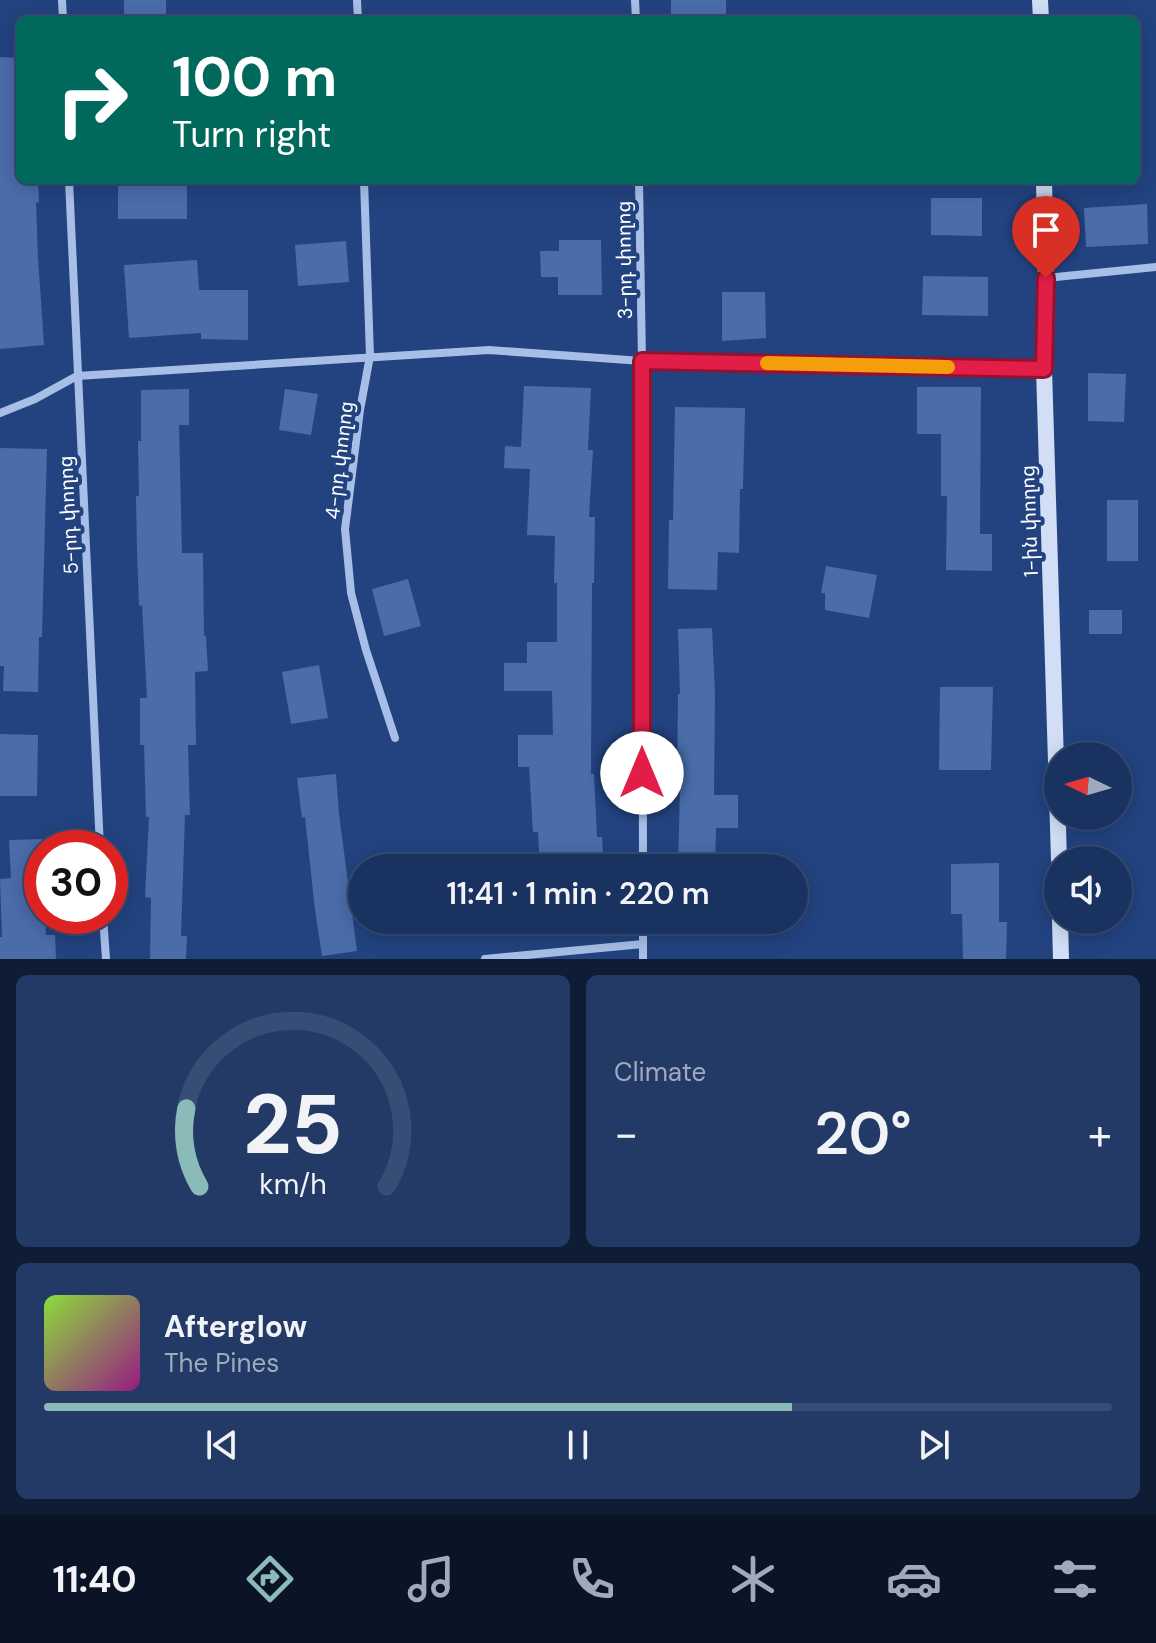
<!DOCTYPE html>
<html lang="en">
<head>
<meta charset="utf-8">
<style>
	body { margin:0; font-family:"DM Sans","Noto Sans Armenian",sans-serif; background:#233a66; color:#f1f3f6; height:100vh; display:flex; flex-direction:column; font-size:30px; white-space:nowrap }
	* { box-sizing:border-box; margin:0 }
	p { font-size:26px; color:#9faabd }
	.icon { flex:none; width:44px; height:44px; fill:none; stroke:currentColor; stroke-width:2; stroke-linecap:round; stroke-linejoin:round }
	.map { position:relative; height:959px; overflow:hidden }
	.drawer { display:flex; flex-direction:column; gap:16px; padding:16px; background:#0e1c35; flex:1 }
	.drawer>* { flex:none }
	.hud { position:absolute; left:16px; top:16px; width:1124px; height:168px; border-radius:12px; box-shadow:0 4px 20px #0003,0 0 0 2px #384d75; background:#00695c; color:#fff; overflow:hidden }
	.needle { width:52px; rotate:275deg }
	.tools { position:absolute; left:1044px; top:742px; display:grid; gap:16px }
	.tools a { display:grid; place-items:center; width:88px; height:88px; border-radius:50%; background:#1a3260; box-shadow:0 4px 20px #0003,0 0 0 2px #384d75; font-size:40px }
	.speed { position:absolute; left:24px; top:830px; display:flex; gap:16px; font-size:40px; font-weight:700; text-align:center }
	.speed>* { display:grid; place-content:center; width:104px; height:104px; border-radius:50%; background:#1a3260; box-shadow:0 4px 20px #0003,0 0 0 2px #384d75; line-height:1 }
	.speed .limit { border:12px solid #d22; background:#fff; color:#111 }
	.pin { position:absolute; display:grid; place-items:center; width:68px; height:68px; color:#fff; margin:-82px -34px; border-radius:50% 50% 50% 0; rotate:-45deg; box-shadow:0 0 8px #0007 }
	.pin .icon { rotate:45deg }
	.me { position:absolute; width:88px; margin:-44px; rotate:0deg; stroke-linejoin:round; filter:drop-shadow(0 0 6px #0008) }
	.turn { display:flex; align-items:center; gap:28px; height:168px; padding:0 24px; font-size:36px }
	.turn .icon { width:104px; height:104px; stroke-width:2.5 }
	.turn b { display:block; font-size:56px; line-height:68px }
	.big { font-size:60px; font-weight:600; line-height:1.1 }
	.drawer .tile { flex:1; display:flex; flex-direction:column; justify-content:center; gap:12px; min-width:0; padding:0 28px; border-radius:12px; background:#233a66 }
	.drawer .dial { align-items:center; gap:0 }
	.dial svg { height:208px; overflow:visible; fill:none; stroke:#384d75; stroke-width:7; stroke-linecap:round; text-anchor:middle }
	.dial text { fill:#f1f3f6; stroke:none }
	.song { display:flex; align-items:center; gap:24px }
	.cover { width:96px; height:96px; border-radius:12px; background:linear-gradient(135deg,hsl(90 70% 55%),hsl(310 70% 35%)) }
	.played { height:8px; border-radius:4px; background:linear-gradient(90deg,#8bbbb9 70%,#384d75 70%) }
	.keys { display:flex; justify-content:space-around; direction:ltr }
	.heat { display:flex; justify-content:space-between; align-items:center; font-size:44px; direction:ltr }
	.drawer .tiles { flex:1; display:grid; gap:16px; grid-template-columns:1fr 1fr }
	.tile:last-child { grid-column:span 2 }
	.trip { position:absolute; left:348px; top:854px; width:460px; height:80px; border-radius:40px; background:#1a3260; box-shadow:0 4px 20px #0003,0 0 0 2px #384d75; font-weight:600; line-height:80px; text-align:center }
	.tabs { display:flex; height:128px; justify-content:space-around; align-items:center; background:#0a1426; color:#9faabd }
	.tabs .icon { width:56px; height:56px }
	.tabs .selected { color:#8bbbb9 }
	.tabs b { font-size:36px; color:#f1f3f6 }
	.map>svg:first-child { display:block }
	.building { fill:#4a6ca9 }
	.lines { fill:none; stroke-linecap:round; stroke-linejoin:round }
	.street { stroke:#a7bfe7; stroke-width:8 }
	.secondary { stroke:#d1def6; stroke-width:16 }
	.route-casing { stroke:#92132f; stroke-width:20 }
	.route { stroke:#e11d48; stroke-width:14 }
	.slow { stroke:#f59e0b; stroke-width:14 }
	.labels { text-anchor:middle; stroke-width:8; stroke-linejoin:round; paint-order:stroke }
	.street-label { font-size:20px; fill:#fff; stroke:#224380 }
</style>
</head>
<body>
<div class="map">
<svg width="1156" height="959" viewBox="0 0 1156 959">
	<rect width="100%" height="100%" fill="#224380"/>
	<g class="building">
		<rect x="124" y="0" width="42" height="20"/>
		<rect x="671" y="0" width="55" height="20"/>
		<path d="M 0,57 L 20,58 L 20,180 L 38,180 L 39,202 L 36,203 L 38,258 L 44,345 L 0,349 Z"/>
		<rect x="118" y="180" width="69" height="39"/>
		<path d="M 931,198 L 982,198 L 982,236 L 931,235 Z"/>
		<path d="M 1147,204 L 1148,244 L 1086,247 L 1084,208 Z"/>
		<path d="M 559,240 L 601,240 L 602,295 L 558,295 L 558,277 L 541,277 L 540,251 L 559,251 Z"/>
		<path d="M 346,241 L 349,282 L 298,286 L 295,245 Z"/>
		<path d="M 197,260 L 199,290 L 248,290 L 248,340 L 201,339 L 201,333 L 129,338 L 124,265 Z"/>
		<path d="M 923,276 L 988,277 L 988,316 L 922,315 Z"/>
		<path d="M 722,292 L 765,292 L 766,338 L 722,341 Z"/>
		<path d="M 1088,373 L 1126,374 L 1124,422 L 1088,421 Z"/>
		<path d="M 524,386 L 591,388 L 588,450 L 593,450 L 589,517 L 595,517 L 594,583 L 592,583 L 591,774 L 594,774 L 597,837 L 602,837 L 604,868 L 540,868 L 538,832 L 533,832 L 529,767 L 518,767 L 518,735 L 553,735 L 552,691 L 504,691 L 504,663 L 527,663 L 527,642 L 557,642 L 557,583 L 554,583 L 555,536 L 527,535 L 530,469 L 504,468 L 505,446 L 521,447 Z"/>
		<path d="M 917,387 L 981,387 L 980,534 L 992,534 L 992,571 L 946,570 L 947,496 L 941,496 L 941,434 L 917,434 Z"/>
		<path d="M 189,389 L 189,425 L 179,425 L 182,553 L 203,553 L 204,636 L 206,636 L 208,671 L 195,672 L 196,745 L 188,745 L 190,815 L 185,815 L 181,936 L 187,936 L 186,959 L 150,959 L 151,898 L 145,897 L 149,817 L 146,817 L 144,745 L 140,745 L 140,698 L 147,698 L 142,605 L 139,606 L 137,551 L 136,496 L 139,496 L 138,441 L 141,441 L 141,390 Z"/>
		<path d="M 285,389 L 318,394 L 311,435 L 279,430 Z"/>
		<path d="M 675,407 L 745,408 L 743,489 L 740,489 L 739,553 L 718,552 L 717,590 L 668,589 L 669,520 L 673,520 Z"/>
		<path d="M 0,448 L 47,449 L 42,637 L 39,637 L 38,692 L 3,691 L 4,666 L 0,666 Z"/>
		<rect x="1107" y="500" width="31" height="61"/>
		<path d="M 826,566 L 877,575 L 869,618 L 825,610 L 825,593 L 821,593 Z"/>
		<path d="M 408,579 L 421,626 L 384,636 L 372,589 Z"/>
		<rect x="1089" y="610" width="33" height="24"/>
		<path d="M 712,628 L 715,694 L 714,795 L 738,795 L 738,828 L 716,828 L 715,868 L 678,868 L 680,790 L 677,790 L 678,694 L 680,694 L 678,629 Z"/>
		<path d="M 319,665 L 328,718 L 291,724 L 282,672 Z"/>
		<path d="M 940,687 L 993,687 L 991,770 L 939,770 Z"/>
		<path d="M 0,734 L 38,735 L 37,796 L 0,796 Z"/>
		<path d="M 336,774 L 339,814 L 357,951 L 322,956 L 315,910 L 305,817 L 302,818 L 297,778 Z"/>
		<path d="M 42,839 L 42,916 L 45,916 L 46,935 L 55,935 L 56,959 L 0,959 L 0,937 L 2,937 L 0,879 L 11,878 L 9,840 Z"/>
		<path d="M 999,863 L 999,922 L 1007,922 L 1006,959 L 963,959 L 962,914 L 951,914 L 951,864 Z"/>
	</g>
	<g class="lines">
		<g class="street">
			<path d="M 62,0 L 63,20"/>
			<path d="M 357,0 L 358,20"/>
			<path d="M 635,0 L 636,20"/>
			<path d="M 69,180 L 100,848"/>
			<path d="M 364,180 L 370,356 L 360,410 L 345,529 L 351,593 L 366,650 L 395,738"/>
			<path d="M 639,180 L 642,361 L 643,868"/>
			<path d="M 1046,278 L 1156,267"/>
			<path d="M 0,413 L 35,399 L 77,376 L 489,350 L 642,361 L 1044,369"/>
			<path d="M 103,916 L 106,959"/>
			<path d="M 643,920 L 643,959"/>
			<path d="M 485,959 L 643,944"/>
		</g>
		<g class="secondary">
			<path d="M 1040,0 L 1041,20"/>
			<path d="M 1044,180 L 1046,278 L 1044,369 L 1059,860"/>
			<path d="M 1060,920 L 1061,959"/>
		</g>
	</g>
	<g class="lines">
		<g class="route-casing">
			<path id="route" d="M 642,773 L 642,361 L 1044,369 L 1046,278"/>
		</g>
		<use href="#route" class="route"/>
		<path class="slow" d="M 767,363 L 948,367"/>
	</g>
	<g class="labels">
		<g class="street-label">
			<text transform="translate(624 260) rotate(-91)" y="7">3-րդ փողոց</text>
			<text transform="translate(339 460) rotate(-83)" y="7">4-րդ փողոց</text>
			<text transform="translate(68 515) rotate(-93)" y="7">5-րդ փողոց</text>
			<text transform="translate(1029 521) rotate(-92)" y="7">1-ին փողոց</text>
		</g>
	</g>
</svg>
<div class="tools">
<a><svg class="needle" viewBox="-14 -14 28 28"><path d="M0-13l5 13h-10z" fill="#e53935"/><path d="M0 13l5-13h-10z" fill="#9faabd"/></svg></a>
<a><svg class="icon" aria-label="sound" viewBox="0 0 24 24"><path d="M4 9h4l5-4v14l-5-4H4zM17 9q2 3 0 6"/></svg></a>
</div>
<div class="speed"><div class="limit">30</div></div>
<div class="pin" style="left:1046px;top:278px;background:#d93025"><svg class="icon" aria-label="arrive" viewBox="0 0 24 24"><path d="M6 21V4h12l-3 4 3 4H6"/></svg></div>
<svg class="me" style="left:642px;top:773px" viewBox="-20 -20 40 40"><circle r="19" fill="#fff"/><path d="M0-13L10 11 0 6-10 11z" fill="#e11d48"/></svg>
<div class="trip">11:41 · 1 min · 220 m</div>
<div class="hud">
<div class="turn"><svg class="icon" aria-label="right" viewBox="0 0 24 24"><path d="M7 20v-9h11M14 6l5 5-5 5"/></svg><div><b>100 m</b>Turn right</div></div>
</div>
</div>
<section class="drawer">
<div class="tiles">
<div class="tile dial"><svg viewBox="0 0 100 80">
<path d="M14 69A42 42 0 1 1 86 69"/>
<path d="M14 69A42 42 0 0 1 9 39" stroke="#8bbbb9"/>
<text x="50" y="56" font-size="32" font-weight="700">25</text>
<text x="50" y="72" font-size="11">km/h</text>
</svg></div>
<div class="tile"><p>Climate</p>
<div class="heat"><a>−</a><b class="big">20°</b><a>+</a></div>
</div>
<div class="tile">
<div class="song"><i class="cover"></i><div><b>Afterglow</b><p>The Pines</p></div></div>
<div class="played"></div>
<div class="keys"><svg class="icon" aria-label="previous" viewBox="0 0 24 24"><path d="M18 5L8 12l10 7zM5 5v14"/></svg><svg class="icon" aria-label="pause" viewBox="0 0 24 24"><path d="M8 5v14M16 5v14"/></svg><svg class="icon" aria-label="next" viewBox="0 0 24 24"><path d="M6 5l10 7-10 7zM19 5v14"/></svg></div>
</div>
</div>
</section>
<nav class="tabs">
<b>11:40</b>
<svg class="icon selected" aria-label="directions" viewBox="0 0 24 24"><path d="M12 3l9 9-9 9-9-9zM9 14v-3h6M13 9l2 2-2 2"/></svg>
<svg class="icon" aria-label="music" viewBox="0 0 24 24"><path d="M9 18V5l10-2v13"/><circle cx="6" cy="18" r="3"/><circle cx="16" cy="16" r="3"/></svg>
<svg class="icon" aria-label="phone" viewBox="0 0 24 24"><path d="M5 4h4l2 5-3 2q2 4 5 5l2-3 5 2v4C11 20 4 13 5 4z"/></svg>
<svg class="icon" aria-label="climate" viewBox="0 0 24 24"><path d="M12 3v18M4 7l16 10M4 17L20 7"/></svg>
<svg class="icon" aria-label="car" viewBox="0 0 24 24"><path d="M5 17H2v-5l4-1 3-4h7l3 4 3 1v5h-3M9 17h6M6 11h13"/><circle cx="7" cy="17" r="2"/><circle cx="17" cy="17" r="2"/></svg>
<svg class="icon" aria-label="filters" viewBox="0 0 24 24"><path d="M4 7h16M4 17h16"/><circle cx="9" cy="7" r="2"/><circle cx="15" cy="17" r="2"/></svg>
</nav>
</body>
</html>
